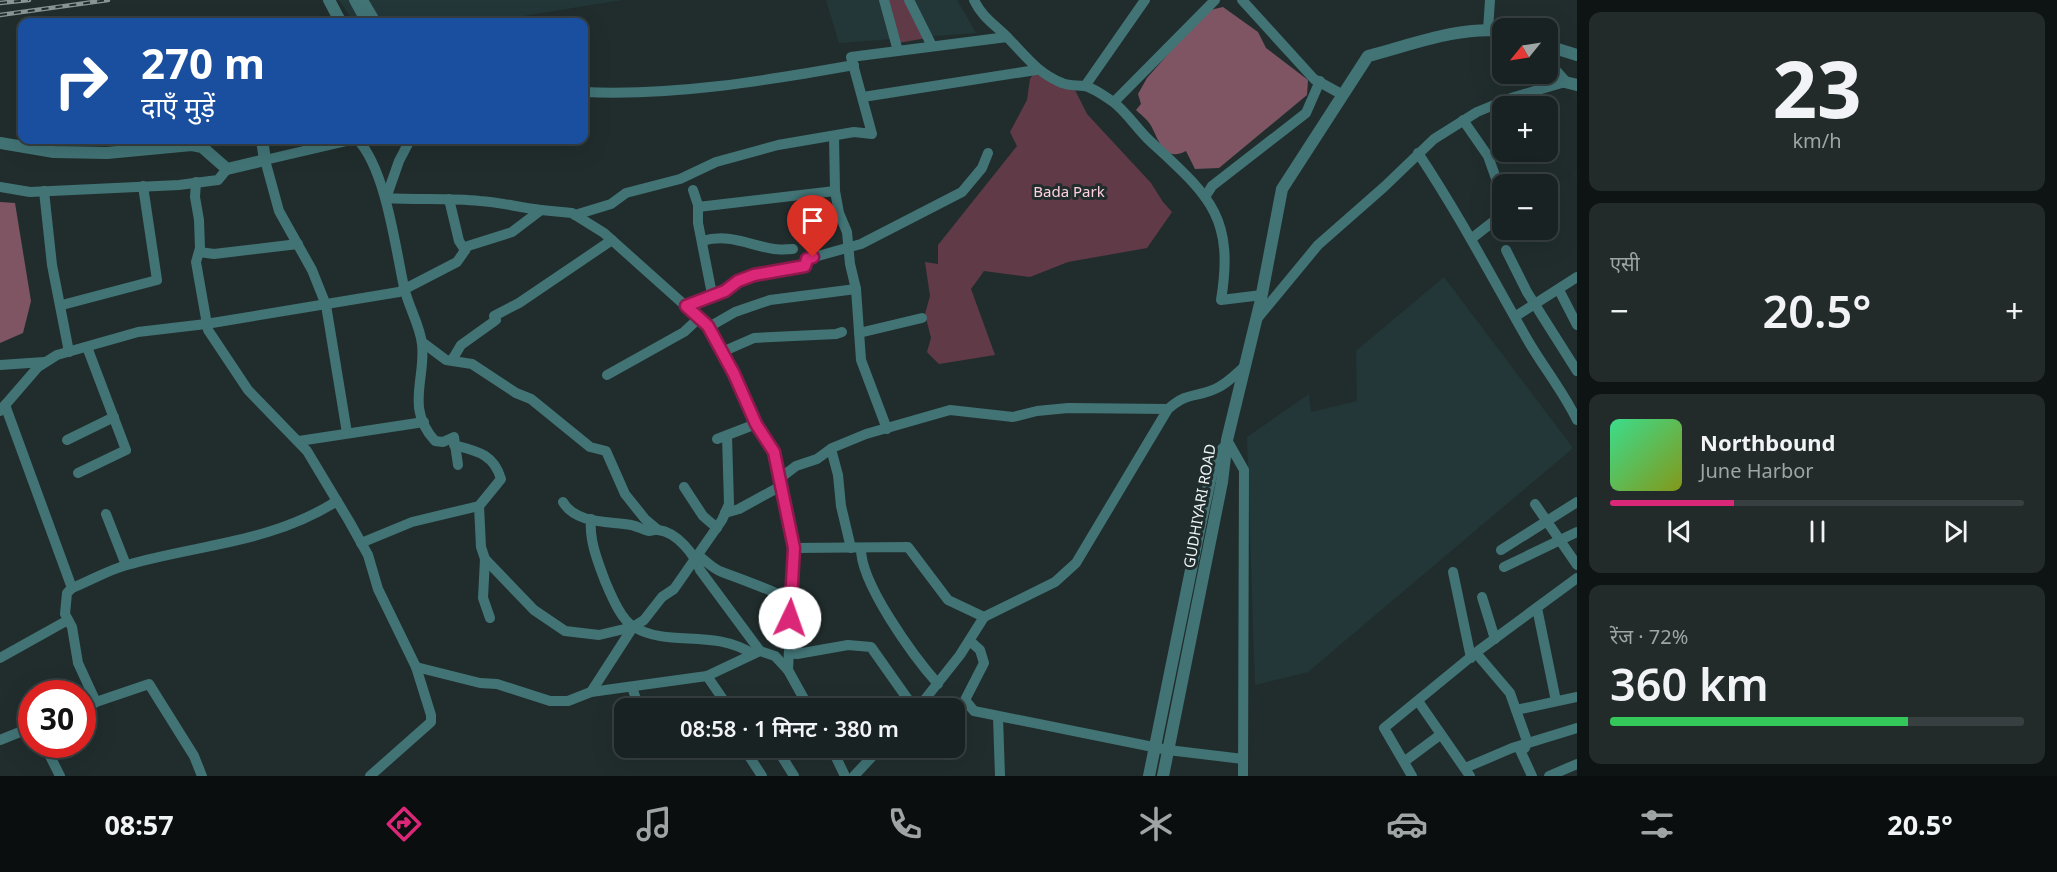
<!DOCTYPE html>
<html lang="hi">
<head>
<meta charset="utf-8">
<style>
	body { margin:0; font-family:"Noto Sans","Noto Sans Devanagari",sans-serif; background:#222a2a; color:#f1f3f6; height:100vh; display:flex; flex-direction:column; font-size:22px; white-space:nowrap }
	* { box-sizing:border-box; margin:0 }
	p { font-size:20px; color:#9fa4a5 }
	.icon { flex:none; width:33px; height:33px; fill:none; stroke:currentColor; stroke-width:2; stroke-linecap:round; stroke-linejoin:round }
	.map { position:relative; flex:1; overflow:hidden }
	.details { display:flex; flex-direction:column; gap:12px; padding:12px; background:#0e1313; width:480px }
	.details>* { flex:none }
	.banner { position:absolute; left:18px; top:18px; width:570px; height:126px; border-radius:12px; box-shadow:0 6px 24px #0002,0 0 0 2px #373f40; background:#1a4fa0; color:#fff; overflow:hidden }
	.needle { width:39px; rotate:240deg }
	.controls { position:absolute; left:1492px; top:18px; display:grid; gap:12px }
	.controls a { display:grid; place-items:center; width:66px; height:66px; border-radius:12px; background:#192222; box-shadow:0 6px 24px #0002,0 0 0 2px #373f40; font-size:30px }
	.speed { position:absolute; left:18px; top:680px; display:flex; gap:12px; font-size:30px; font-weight:700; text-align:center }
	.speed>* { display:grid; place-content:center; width:78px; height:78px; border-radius:50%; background:#192222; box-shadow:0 6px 24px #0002,0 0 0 2px #373f40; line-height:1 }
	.speed .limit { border:9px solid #d22; background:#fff; color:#111 }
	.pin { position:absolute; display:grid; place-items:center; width:51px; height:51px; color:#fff; margin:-62px -26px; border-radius:50% 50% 50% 0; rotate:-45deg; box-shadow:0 0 6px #0007 }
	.pin .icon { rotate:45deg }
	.me { position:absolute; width:66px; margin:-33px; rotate:3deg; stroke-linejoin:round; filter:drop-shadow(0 0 4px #0008) }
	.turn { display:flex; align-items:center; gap:21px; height:126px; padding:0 24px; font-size:27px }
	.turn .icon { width:78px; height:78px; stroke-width:2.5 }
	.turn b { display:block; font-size:42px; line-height:51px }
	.big { font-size:45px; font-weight:600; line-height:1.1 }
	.details .widget { flex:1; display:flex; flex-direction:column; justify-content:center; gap:9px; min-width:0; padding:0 21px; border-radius:12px; background:#222a2a }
	.details .dial { align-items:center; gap:0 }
	.dial b { font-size:78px; line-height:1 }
	.song { display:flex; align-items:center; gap:18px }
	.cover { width:72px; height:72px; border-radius:9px; background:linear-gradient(135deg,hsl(150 70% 55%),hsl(70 70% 35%)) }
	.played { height:6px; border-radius:3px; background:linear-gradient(90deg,#db2777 30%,#373f40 30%) }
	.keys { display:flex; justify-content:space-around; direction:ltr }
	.heat { display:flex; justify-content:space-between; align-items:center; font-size:33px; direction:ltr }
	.charge { height:9px; border-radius:4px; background:linear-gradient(90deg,#34c759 72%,#373f40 0) }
	.trip { position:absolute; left:614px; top:698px; width:351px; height:60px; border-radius:12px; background:#192222; box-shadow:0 6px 24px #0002,0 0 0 2px #373f40; font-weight:600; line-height:60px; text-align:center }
	.menu { display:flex; height:96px; justify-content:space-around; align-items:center; background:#0a0e0e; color:#9fa4a5 }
	.menu .icon { width:42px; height:42px }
	.menu .current { color:#db2777 }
	.menu b { font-size:27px; color:#f1f3f6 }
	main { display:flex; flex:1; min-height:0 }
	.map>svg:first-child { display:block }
	.built { fill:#233738 }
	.green { fill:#603a47 }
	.water { fill:#7f5563 }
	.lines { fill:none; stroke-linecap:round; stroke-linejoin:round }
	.minor { stroke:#427476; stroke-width:10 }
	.tertiary { stroke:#427476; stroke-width:12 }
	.rail-casing { stroke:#8a9494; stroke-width:4.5 }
	.rail { stroke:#212d2d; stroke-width:2; stroke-dasharray:7; stroke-linecap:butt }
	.route-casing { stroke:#8e194d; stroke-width:15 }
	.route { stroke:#db2777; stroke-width:10 }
	.labels { text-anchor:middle; stroke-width:6; stroke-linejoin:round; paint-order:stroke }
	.park-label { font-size:15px; fill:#fed1de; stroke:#212d2d }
	.street-label { font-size:15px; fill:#edf4f5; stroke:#212d2d }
</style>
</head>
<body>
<main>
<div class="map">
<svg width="1577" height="776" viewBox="0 0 1577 776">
	<rect width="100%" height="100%" fill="#212d2d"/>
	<g class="built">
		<path d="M 339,0 L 622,0 L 487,22 L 354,22 Z"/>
		<path d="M 826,0 L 957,0 L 976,33 L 839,43 Z"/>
		<path d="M 1444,277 L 1573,448 L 1308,672 L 1255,685 L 1247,437 L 1309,394 L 1311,412 L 1357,401 L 1356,351 Z"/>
	</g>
	<g class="green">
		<path d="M 886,0 L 904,0 L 927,38 L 898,43 Z"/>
		<path d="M 1036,70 L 1075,90 L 1087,114 L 1151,183 L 1163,202 L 1172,212 L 1147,248 L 1068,262 L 1030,277 L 984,271 L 971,289 L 995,355 L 939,364 L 927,352 L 931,338 L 925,314 L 930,296 L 925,262 L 938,264 L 938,245 L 1017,146 L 1010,132 L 1027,100 L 1030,79 Z"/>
	</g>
	<g class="water">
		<path d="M 1223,7 L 1258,32 L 1266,48 L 1308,80 L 1307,95 L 1219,168 L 1195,169 L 1186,151 C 1163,163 1159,139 1150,124 C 1147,119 1140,114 1136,110 L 1141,104 L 1138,94 L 1147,78 L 1206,11 Z"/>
		<path d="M 0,202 L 15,203 L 31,301 L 23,333 L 0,343 Z"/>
	</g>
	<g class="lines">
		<g class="minor">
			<path d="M 354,0 L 366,22"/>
			<path d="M 363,0 L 376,22"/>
			<path d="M 884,0 L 898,51"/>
			<path d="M 909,0 L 932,46"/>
			<path d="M 974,0 C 982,17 994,24 1007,37 C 1025,55 1037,73 1062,83 C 1069,86 1077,85 1084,86 C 1092,87 1106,97 1112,101 C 1126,111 1137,129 1150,141 C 1208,195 1235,215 1221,300 L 1262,295"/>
			<path d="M 1242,0 L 1314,79 L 1343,95"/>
			<path d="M 1488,30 L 1490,0"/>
			<path d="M 1085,86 L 1145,0"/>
			<path d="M 584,92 C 675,96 764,81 854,65"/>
			<path d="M 863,97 L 1036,70"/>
			<path d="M 1114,102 L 1215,0"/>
			<path d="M 1463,120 L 1488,156 L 1503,198"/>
			<path d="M 834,136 L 835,191 L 839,213 L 847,232 L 850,264 L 856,289 L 861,360 L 887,429"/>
			<path d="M 358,140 C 386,171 395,246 404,287 C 408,306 420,325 422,344 C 426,379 405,408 435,441 L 443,442 L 454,437 L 458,465"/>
			<path d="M 410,140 L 399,161 L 386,198 C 418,200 448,198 480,201 C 500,202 521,208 541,210"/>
			<path d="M 1418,153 C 1456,210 1488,270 1522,330 C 1539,362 1561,387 1577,420"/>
			<path d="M 196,182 L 195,197 L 199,220 L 200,248 L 196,262 L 208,330 L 248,390 L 307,451 L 349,521 L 368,555 L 378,589 L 416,667 L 431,715 L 431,722 L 370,776"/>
			<path d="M 0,187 L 30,192 L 179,185 L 218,180 L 227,169"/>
			<path d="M 693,190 L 698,205 L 698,223 L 712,294"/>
			<path d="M 44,191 L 52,265 L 69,352"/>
			<path d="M 1205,197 L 1212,186 L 1306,113 L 1320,81"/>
			<path d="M 449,199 L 459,241 L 465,250"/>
			<path d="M 698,207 L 835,191"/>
			<path d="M 575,215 L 611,204 L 626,193 L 680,179 L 716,162 L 778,145 L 854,132 L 872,134 L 851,57 L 1007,37"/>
			<path d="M 1471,239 L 1503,214"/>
			<path d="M 702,241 C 730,233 748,245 774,249 C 780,250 787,249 793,249"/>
			<path d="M 1506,250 L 1527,292 L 1577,371"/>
			<path d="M 199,252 L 214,254 L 298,244"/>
			<path d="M 1559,290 L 1577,325"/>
			<path d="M 62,305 L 157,280 L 143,186"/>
			<path d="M 686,306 L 725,291 L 738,281 L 754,275 L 805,266 L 807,259 L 861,244 L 962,192 L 982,168 L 988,153"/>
			<path d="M 1516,316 L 1577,277"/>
			<path d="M 1256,320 L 1318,245 L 1384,187 L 1434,139 L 1477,112 L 1511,98 L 1565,82"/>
			<path d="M 709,327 L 735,312 L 770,300 L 856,289"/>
			<path d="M 859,333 L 922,318"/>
			<path d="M 422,342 L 446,360 L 472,364 L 516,393 L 531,399 L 590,447 L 606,451 L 625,494 L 645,519 L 658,530"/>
			<path d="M 722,352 L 754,338 L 836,334 L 842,332"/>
			<path d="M 452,360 L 461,345 L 496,320 L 494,316 L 519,303 L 612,240"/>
			<path d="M 0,365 L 44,362"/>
			<path d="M 607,375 L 684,332 L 699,318"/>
			<path d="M 5,405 L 72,588"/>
			<path d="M 0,411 L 38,367 L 57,355 L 138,332 L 206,324 L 399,292 L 457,262 L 468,246 L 512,232 L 541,210 L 572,213 L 604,233 L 708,326 L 734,374 L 756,424 L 774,452 L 794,548 L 788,670 L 809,708"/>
			<path d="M 347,433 L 326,305 L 312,270 L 279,211 L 265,160 L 351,140"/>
			<path d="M 717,439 L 756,424"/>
			<path d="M 67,440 L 114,417"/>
			<path d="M 1227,440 L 1244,470 L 1243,776"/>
			<path d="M 299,441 L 424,422"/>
			<path d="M 831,449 L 838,475 L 841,506 L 851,548"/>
			<path d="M 78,473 L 126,450 L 87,347"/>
			<path d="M 779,479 L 796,466 L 817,459 L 832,448 L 866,434 L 950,410 L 1013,417 L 1037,411 L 1068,408 L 1168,409"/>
			<path d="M 684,487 L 703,516 L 717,528"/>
			<path d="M 563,502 C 576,524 608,521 631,525 C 637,526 643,530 649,531 C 652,531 655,529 658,530 C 677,532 694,554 700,570 L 760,651"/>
			<path d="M 1535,504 L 1577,565"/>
			<path d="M 479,506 L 481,547 L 485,559 L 483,598 L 490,618"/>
			<path d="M 725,513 L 739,509 L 781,486"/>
			<path d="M 106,514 L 126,565"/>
			<path d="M 591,519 C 589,541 598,562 605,581 C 611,595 621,620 634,627 C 670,648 711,628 753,654"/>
			<path d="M 361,543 L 412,522 L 479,506 L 501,479 C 494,454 477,451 454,445"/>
			<path d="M 794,548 L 908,547 L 948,600 L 984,617"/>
			<path d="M 861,548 C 860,583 914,657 938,684"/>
			<path d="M 1501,550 L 1577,502"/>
			<path d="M 698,555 C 706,561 713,569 722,572 C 744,580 769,589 791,600"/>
			<path d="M 485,559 L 534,610 L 565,631 L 599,635 L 633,627 L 644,620 L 662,597 L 674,589 L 722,520 L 729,504 L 727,436"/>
			<path d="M 1504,567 L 1577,532"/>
			<path d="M 1453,572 L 1471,658"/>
			<path d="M 1482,597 L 1495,639"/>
			<path d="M 1537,608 L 1556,701"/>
			<path d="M 970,641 L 980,650 L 984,663 L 965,700 L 974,711 L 1168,750 L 1243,759"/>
			<path d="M 789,653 L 797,654 L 848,645 L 871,647 L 914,708"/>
			<path d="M 1476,653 L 1510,693 L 1527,741 L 1525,748 L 1520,750 L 1532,776"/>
			<path d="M 0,658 L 68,620"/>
			<path d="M 416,667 L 480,683 L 497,684 L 550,701 L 568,701 L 591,692 L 707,676 L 760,651 L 775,656 L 788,670"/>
			<path d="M 707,676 L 729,708"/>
			<path d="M 632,687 L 639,708"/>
			<path d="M 591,692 L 633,627"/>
			<path d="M 1418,701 L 1470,776"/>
			<path d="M 96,702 L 78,663 L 72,627 L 65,614 L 67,593 L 72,588 C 90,581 108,570 127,565 C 200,544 271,543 337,501"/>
			<path d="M 918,708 L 960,655 L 984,617 L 1055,582 L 1076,563 L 1168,409 C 1189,391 1195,398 1215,389 C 1227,384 1235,375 1245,366"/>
			<path d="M 1516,710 L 1577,697"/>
			<path d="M 82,711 L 96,702 L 149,684 L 194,756 L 202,776"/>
			<path d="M 998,717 L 1000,776"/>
			<path d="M 0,740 L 30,728 L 32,730"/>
			<path d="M 44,744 L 60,776"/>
			<path d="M 776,747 L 794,776"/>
			<path d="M 831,747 L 845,776"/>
			<path d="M 747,753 L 762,776"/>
			<path d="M 1405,761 L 1440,735"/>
			<path d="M 1465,768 L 1512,748 L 1577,728"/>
			<path d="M 854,776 L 881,747"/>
			<path d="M 1412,776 L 1384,728 L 1478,651 L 1577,578"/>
			<path d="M 1549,776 L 1577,764"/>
		</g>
		<g class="tertiary">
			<path d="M 329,0 L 339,19 L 338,22"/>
			<path d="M 1548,46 L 1577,55"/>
			<path d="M 1548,63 L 1565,82 L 1577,85"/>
			<path d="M 0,143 L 54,152 L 107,153 L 192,145 L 202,147 L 227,169 L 265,160 L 262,140"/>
			<path d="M 1149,776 L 1201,521 L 1212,471 L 1223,449"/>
			<path d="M 1163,776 L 1222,482 L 1227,440 L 1260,304 L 1282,189 L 1368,56 C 1411,45 1458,26 1503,31"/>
		</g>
		<g class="rail-casing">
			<g id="rail">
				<path d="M 0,3 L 29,0"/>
				<path d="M 0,15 L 108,0"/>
			</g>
		</g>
		<use href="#rail" class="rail"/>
	</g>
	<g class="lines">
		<g class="route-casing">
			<path id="route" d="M 790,618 L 794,548 L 774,452 L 756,424 L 734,374 L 708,326 L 686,306 L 725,291 L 738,281 L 754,275 L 805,266 L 807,259 L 813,257"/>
		</g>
		<use href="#route" class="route"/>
	</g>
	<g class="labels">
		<g class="park-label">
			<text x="1069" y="197">Bada Park</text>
		</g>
		<g class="street-label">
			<text transform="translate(1200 506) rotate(-80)" y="5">GUDHIYARI ROAD</text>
		</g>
	</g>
</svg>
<div class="controls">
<a><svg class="needle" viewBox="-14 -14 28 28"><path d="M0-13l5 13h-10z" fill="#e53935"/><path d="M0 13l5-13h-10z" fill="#9fa4a5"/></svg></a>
<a>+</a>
<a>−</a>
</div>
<div class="speed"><div class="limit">30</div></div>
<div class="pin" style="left:813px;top:257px;background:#d93025"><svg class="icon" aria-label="arrive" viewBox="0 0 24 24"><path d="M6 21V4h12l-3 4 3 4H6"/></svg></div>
<svg class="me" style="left:790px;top:618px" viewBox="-20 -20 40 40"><circle r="19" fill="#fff"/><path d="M0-13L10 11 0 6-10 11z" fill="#db2777"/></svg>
<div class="trip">08:58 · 1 मिनट · 380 m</div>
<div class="banner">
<div class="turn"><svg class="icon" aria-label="right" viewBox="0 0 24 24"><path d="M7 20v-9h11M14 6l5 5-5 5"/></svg><div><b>270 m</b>दाएँ मुड़ें</div></div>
</div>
</div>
<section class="details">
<div class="widget dial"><b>23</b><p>km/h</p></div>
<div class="widget"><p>एसी</p>
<div class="heat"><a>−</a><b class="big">20.5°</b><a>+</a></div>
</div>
<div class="widget">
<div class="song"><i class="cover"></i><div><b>Northbound</b><p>June Harbor</p></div></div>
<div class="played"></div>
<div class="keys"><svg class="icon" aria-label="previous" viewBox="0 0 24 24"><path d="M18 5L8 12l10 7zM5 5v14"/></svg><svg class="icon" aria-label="pause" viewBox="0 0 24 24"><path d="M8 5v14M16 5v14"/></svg><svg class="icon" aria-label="next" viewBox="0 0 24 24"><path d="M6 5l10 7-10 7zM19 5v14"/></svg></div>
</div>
<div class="widget"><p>रेंज · 72%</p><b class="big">360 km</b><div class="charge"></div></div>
</section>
</main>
<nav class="menu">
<b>08:57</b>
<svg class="icon current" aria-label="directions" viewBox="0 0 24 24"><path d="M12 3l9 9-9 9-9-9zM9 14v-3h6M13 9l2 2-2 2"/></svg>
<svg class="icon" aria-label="music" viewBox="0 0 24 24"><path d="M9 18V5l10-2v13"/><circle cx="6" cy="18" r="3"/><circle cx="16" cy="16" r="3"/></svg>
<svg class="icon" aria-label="phone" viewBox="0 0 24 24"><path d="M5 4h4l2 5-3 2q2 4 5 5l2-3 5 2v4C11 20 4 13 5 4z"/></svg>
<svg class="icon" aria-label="climate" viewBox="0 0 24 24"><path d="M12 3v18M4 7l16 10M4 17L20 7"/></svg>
<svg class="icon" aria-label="car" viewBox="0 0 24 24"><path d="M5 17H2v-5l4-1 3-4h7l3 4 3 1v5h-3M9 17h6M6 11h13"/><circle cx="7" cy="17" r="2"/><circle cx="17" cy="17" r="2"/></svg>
<svg class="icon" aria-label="filters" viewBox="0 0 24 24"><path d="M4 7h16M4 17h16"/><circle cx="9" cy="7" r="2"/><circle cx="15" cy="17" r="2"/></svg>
<b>20.5°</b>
</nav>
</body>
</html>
